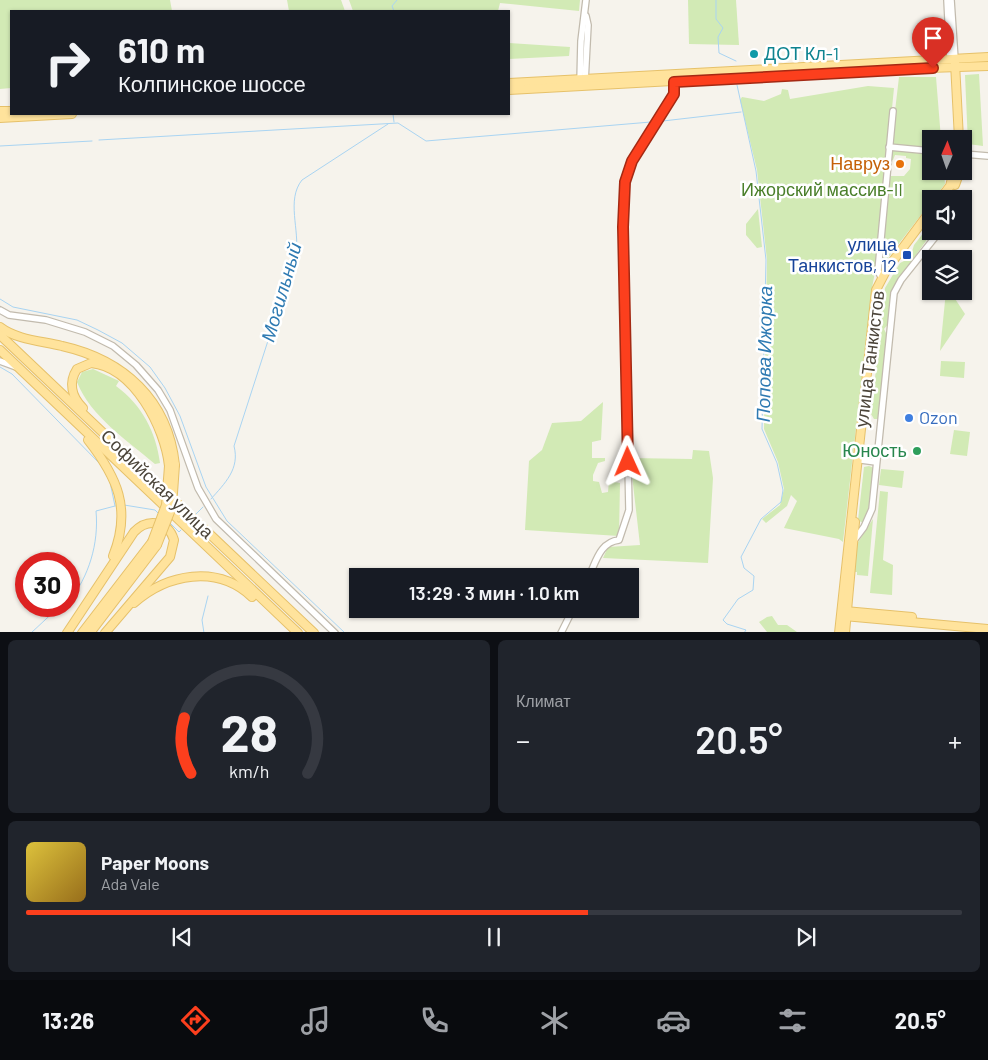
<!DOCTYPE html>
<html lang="ru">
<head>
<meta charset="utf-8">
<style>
	body { margin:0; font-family:Barlow,sans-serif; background:#20242c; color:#f1f3f6; height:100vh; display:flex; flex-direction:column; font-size:19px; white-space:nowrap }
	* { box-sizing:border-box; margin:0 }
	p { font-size:16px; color:#9ea1a6 }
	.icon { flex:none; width:28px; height:28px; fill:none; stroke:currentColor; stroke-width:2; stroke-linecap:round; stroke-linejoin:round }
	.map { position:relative; height:632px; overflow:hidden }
	.sheet { display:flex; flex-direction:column; gap:8px; padding:8px; background:#0d0f14; flex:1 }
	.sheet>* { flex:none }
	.guide { position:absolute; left:10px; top:10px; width:500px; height:105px; border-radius:0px; box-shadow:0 1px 4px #0004; background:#171b24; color:#f1f3f6; overflow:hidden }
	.needle { width:32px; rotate:2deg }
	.tools { position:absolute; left:922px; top:130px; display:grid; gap:10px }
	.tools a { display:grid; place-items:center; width:50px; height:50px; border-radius:0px; background:#171b24; box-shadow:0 1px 4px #0004; font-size:25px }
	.speed { position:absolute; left:15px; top:552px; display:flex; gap:10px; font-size:25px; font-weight:700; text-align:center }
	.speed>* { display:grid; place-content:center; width:65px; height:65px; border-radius:50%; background:#171b24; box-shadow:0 1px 4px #0004; line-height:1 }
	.speed .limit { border:8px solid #d22; background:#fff; color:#111 }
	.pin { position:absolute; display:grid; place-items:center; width:42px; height:42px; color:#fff; margin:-51px -21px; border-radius:50% 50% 50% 0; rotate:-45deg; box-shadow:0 0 5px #0007 }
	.pin .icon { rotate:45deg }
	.me { position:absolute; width:55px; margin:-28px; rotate:359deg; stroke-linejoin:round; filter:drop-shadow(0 0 4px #0008) }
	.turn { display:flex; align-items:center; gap:18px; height:105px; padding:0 25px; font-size:22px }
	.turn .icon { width:65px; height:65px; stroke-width:2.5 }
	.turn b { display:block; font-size:35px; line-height:42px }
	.big { font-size:38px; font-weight:600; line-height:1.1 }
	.sheet .tile { flex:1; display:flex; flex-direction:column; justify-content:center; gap:8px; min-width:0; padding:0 18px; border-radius:8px; background:#20242c }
	.sheet .dial { align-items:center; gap:0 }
	.dial svg { height:130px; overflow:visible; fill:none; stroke:#363941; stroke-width:7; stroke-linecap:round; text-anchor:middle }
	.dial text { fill:#f1f3f6; stroke:none }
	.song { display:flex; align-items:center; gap:15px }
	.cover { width:60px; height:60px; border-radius:8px; background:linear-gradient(135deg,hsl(50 70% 55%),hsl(40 70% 35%)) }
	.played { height:5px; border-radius:2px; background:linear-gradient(90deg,#fc3f1d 60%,#363941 60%) }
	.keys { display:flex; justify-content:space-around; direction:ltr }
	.heat { display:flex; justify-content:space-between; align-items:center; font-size:28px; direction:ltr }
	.sheet .tiles { flex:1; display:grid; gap:8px; grid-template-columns:1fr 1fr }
	.tile:last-child { grid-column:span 2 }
	.trip { position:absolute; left:349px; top:568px; width:290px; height:50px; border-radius:0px; background:#171b24; box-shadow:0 1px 4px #0004; font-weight:600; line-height:50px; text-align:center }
	.dock { display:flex; height:80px; justify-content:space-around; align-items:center; background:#090b0e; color:#9ea1a6 }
	.dock .icon { width:35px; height:35px }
	.dock .active { color:#fc3f1d }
	.dock b { font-size:22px; color:#f1f3f6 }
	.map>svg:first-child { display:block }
	.green { fill:#d2eab5 }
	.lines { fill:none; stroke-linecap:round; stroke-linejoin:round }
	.stream { stroke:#a9d4f2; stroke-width:1 }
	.minor-casing { stroke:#c2bbae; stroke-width:8 }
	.major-casing { stroke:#e6c16a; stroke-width:10 }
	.minor { stroke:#fff; stroke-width:5.5 }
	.major { stroke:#ffe39c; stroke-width:8 }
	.major-bridge-casing { stroke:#e6c16a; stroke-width:10; stroke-linecap:butt }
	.major-bridge { stroke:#ffe39c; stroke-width:8 }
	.route-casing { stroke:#a42913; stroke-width:12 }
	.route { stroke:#fc3f1d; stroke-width:9 }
	.culture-dot { fill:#0f9aa8; stroke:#fff; stroke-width:2 }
	.food-dot { fill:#e8710a; stroke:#fff; stroke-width:2 }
	.transit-dot { fill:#1a4fb4; stroke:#fff; stroke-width:2 }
	.shop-dot { fill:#3f7fe0; stroke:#fff; stroke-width:2 }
	.leisure-dot { fill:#2e9e5b; stroke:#fff; stroke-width:2 }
	.labels { text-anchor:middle; stroke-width:5; stroke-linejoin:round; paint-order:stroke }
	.culture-label { font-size:18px; fill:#0d838f; stroke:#fff; text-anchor:start }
	.food-label { font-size:18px; fill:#c56008; stroke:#fff; text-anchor:end }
	.park-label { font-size:18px; fill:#4a7f2a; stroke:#fff }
	.transit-label { font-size:18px; fill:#164399; stroke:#fff; text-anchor:end }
	.street-label { font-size:18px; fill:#4b4439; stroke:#fff }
	.shop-label { font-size:18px; fill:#366cbe; stroke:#fff; text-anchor:start }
	.leisure-label { font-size:18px; fill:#27864d; stroke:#fff; text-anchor:end }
	.water-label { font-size:19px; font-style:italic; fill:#2e7ab2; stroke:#fff }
</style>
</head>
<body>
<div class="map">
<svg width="988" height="633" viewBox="0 0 988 633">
	<rect width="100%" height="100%" fill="#f6f3ec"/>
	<g class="green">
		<path d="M 0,0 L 170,0 L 172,11 L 11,11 L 11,88 L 0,89 Z"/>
		<path d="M 287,0 L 341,0 L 345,11 L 289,11 Z"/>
		<path d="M 349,0 L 580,0 L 579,11 L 500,3 L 498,11 L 353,11 Z"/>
		<path d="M 688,0 L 736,0 L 739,45 L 689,44 Z"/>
		<path d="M 509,43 L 570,47 L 569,56 L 509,59 Z"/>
		<path d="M 979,74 L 983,146 L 968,144 L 965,75 Z"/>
		<path d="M 899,77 L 936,77 L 941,139 L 931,139 L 931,149 L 891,145 Z"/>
		<path d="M 868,86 L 894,88 L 877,261 L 872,288 L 843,542 L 839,539 L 784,528 L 797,501 L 791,495 L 787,506 L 766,523 L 762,519 L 780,505 L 784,489 L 778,462 L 764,429 L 767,260 L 757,170 L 740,100 L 742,97 L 764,101 L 781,94 L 782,89 L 788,90 L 790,99 Z"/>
		<path d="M 895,149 L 931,152 L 931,171 L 944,171 L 945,184 L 880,268 L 889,176 L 904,176 L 910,169 L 911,159 L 906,158 L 906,156 L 895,155 L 893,160 L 889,160 L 890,153 Z"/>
		<path d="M 758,209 L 762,247 L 757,248 L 746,235 L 746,224 Z"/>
		<path d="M 931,223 L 931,231 L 933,231 L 896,283 L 890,322 L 884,329 L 887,335 L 879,419 L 874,419 L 871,414 L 885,288 L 900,263 L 910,258 L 914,245 Z"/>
		<path d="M 946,291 L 950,291 L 965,314 L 940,351 Z"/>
		<path d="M 941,361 L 965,362 L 964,378 L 940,376 Z"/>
		<path d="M 93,369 L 119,381 L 116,386 C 142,405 156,432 160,463 L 155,464 C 128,441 90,416 77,382 L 82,372 Z"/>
		<path d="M 603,402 L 601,440 L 592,442 L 592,458 L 605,458 L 605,461 L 598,463 L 593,475 L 593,481 L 599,482 L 602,493 L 608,492 L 609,481 L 620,483 L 619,536 L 525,530 L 529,461 L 542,450 L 552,423 L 581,421 Z"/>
		<path d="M 954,430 L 970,432 L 967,456 L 950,454 Z"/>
		<path d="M 693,450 L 709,451 L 713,478 L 708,563 L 603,558 L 608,547 L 640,545 L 630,458 L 692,459 Z"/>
		<path d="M 869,466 L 874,468 L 869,511 L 864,522 L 861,522 L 858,520 L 864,467 Z"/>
		<path d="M 881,469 L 904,471 L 902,488 L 879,485 Z"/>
		<path d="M 880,491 L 888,492 L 883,560 L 893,565 L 892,595 L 870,593 Z"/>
		<path d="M 873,519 L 868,576 L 857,575 L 857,572 L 854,572 L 857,544 Z"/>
		<path d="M 772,616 L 778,625 L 787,625 L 797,632 L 767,632 L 759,622 L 767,617 Z"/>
	</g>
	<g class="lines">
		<g class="stream">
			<path d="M 716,0 L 716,19 L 723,28 L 718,37 L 719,53 L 736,61"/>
			<path d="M 394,11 L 392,6 L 397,0"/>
			<path d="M 737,85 L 756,171 L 766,260 L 762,429 L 777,463 L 783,490 L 781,502 L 761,519 L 741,557 L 744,568 L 754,576 L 753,590 L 738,599 L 723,620 L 727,624 L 746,630 L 744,633"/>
			<path d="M 393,114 L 394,122"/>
			<path d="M 663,121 L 741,112"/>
			<path d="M 99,140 L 398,123 L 426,141 L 651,122"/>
			<path d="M 0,146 L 92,141"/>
			<path d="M 0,299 L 13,307 L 77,320 L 98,330 L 122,343 L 150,367 L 165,388 L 180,416 L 206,487 L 227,521 L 345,633"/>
			<path d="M 0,367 L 12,374 L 101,465"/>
			<path d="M 110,482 L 115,506"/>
			<path d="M 211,499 C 225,483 240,469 234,446 L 296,254 C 300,230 286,200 302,180 L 388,124"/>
			<path d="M 124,505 L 155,510 L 158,513"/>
			<path d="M 195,515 L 203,507"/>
			<path d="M 169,522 L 179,532 L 181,530"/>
			<path d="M 69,601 C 89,577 99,543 96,511 L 115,506"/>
			<path d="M 31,633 L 60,606"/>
			<path d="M 204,633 L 202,620 L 208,596"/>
		</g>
		<g class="minor-casing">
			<g id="minor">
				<path d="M 947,0 L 950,59"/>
				<path d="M 951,0 L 955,59"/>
				<path d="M 580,82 L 581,41 L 586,0"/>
				<path d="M 585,82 L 588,25 L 586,16"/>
				<path d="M 889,147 L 931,151"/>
				<path d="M 964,154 L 988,156"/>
				<path d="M 948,199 L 949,195"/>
				<path d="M 881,277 L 878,271 L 893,111"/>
				<path d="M 0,310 L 9,315 L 46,320 L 85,332 L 113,346 L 136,365 L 158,390 L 170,410 L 198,488 L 216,519 L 335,633"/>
				<path d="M 0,361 L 16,367"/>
				<path d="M 861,460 L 876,462"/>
				<path d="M 855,539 L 864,527 L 872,509 L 894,293 L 901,280 L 940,231"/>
				<path d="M 589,576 C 596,562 600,542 619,540 L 629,510 L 623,227 L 625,182 L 632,161 L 674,94 L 674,81"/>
				<path d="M 561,633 L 573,609"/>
			</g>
		</g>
		<g class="major-casing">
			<g id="major">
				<path d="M 955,63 L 959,139"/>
				<path d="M 509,83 L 988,57"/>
				<path d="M 509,90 L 872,70 L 988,66"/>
				<path d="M 0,111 L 11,111"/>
				<path d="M 0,118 L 72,114"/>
				<path d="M 955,185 L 960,171"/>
				<path d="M 940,199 L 950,186 L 954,171"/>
				<path d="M 0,327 C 17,340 42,341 62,346 C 124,360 168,400 175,465"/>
				<path d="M 0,335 L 314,633"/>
				<path d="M 0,350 L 298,633"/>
				<path d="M 83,408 C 72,397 68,383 77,369 L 91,363 C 134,367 165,428 169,466"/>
				<path d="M 88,440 C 117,477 132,509 113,556"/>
				<path d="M 134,603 C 167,574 217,564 252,597"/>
				<path d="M 845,611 L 912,617"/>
				<path d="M 844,616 L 988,629"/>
				<path d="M 67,633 L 134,532 C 147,518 168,520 174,540 L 170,557 L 105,633"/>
				<path d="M 82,633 L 152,542"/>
				<path d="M 90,633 L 157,545"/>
				<path d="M 839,633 L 876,290 L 887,269 L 931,210"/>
				<path d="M 845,633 L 855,522"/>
			</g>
		</g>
		<use href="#minor" class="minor"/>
		<use href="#major" class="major"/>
		<g class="major-bridge-casing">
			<g id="major-bridge">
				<path d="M 152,542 L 166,505 L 169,466"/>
				<path d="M 157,545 L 172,507 L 175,465"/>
			</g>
		</g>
		<use href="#major-bridge" class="major-bridge"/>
	</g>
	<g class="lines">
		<g class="route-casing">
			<path id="route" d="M 628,462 L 623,227 L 625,182 L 632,161 L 674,94 L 674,82 L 933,68"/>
		</g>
		<use href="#route" class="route"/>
	</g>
	<circle class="culture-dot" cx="754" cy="54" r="5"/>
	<circle class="food-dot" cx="900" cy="164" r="5"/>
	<rect class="transit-dot" x="902" y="250" width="10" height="10" rx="2.5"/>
	<circle class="shop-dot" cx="909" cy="418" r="5"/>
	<circle class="leisure-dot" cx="917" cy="451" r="5"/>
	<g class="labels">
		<g class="culture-label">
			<text x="764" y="60">ДОТ Кл-1</text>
		</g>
		<g class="food-label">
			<text x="890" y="170">Навруз</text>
		</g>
		<g class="park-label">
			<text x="822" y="196">Ижорский массив-II</text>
		</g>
		<g class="transit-label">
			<text x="897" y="251">улица<tspan x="897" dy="21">Танкистов, 12</tspan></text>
		</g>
		<g class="street-label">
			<text transform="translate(870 359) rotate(-83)" y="6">улица Танкистов</text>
			<text transform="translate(157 484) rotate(44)" y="6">Софийская улица</text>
		</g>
		<g class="shop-label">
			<text x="919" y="424">Ozon</text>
		</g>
		<g class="leisure-label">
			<text x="907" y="457">Юность</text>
		</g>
		<g class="water-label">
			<text transform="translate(281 292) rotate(-74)" y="7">Могильный</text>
			<text transform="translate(764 354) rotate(-89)" y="7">Попова Ижорка</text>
		</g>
	</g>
</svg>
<div class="tools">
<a><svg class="needle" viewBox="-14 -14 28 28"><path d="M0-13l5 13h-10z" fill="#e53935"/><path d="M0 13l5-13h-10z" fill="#9ea1a6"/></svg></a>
<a><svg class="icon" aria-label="sound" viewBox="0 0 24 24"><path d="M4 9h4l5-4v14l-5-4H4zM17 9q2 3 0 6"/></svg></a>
<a><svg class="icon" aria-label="layers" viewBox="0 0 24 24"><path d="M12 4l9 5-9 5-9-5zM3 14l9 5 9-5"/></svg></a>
</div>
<div class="speed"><div class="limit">30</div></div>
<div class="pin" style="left:933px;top:68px;background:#d93025"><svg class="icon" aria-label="arrive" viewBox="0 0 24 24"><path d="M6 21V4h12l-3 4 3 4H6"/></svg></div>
<svg class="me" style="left:628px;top:462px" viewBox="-20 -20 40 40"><path d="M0-17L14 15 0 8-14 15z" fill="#fc3f1d" stroke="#fff" stroke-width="4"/></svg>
<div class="trip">13:29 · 3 мин · 1.0 km</div>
<div class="guide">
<div class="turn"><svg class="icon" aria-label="right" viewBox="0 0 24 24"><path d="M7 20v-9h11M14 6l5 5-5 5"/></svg><div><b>610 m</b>Колпинское шоссе</div></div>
</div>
</div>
<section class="sheet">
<div class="tiles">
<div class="tile dial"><svg viewBox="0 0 100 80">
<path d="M14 69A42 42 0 1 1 86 69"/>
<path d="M14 69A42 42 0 0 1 10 35" stroke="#fc3f1d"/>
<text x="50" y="56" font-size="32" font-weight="700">28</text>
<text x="50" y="72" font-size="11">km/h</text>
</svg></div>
<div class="tile"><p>Климат</p>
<div class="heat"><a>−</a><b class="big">20.5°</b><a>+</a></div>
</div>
<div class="tile">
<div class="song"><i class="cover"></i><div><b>Paper Moons</b><p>Ada Vale</p></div></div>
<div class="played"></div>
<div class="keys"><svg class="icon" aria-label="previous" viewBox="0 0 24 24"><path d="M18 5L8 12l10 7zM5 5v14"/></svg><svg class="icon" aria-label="pause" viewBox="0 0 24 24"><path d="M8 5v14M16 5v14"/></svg><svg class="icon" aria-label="next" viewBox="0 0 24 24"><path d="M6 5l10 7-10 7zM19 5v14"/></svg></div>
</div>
</div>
</section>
<nav class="dock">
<b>13:26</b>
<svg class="icon active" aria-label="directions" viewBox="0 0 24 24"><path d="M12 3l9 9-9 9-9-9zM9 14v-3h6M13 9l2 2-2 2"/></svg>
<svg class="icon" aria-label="music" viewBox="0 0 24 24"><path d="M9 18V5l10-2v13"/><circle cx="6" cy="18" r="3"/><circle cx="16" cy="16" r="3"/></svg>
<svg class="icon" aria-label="phone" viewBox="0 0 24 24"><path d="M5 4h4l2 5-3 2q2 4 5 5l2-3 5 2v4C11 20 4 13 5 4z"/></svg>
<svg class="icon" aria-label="climate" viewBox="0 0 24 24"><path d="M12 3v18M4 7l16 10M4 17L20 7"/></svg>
<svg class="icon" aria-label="car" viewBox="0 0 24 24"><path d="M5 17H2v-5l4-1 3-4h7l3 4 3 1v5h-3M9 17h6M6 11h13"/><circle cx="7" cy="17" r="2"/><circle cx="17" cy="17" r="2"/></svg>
<svg class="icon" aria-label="filters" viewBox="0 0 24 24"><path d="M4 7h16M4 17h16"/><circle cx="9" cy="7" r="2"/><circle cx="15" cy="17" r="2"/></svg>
<b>20.5°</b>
</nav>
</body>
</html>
